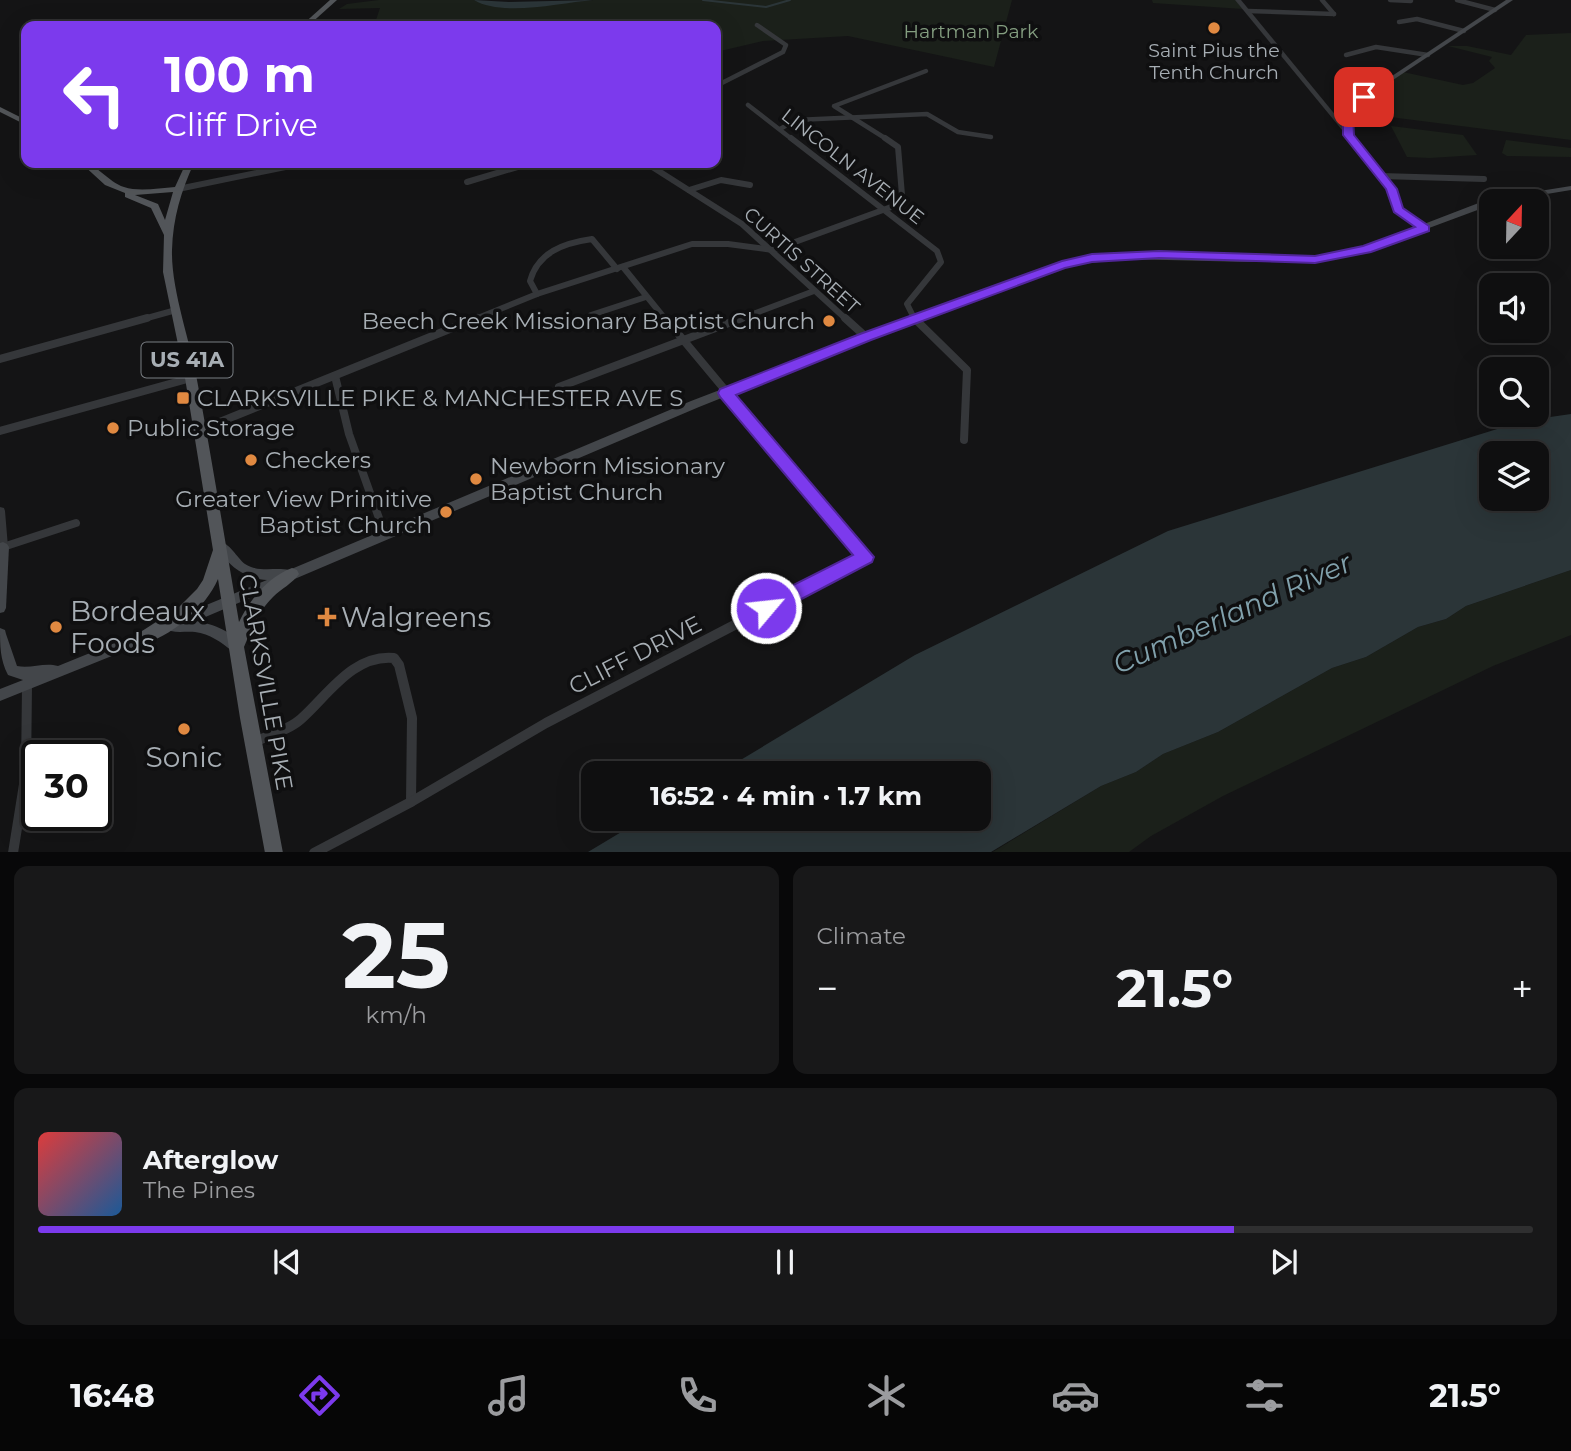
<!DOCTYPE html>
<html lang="en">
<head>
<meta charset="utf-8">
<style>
	body { margin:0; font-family:Montserrat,sans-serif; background:#181819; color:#f1f3f6; height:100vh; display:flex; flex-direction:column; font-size:26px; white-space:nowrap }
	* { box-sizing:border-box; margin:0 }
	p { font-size:23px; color:#9b9c9f }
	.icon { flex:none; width:38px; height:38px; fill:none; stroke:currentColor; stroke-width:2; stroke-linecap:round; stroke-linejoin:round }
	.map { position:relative; height:852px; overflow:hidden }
	.details { display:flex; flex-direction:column; gap:14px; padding:14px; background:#080809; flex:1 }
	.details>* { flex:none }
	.guide { position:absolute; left:21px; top:21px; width:700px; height:147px; border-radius:14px; box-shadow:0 7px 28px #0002,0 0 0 2px #2f2f30; background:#7c3aed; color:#fff; overflow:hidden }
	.needle { width:46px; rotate:22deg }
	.fabs { position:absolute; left:1479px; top:189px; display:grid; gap:14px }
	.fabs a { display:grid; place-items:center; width:70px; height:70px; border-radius:14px; background:#0f0f10; box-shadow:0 7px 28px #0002,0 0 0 2px #2f2f30; font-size:35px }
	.speed { position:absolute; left:21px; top:740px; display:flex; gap:14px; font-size:35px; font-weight:700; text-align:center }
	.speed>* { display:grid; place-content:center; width:91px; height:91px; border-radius:50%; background:#0f0f10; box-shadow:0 7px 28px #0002,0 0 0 2px #2f2f30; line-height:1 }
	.speed .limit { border:4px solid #111; border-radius:10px; background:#fff; color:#111 }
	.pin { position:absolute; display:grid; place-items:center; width:60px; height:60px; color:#fff; margin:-30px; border-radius:14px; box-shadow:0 4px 10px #0006 }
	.me { position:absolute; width:77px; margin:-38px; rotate:62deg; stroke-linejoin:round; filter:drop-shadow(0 0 5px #0008) }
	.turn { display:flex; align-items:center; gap:24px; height:147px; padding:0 28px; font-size:32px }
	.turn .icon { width:91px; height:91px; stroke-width:2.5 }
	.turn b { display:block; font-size:49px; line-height:60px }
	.big { font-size:52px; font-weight:700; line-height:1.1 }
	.details .tile { flex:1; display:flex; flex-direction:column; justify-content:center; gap:10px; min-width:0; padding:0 24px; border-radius:14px; background:#181819 }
	.details .dial { align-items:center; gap:0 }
	.dial b { font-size:91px; line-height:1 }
	.song { display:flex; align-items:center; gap:21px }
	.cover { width:84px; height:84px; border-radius:10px; background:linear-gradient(135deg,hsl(0 70% 55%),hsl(210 70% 35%)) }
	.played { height:7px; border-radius:4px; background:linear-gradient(90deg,#7c3aed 80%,#2f2f30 80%) }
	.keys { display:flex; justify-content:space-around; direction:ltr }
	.heat { display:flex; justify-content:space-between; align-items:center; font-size:38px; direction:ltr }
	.details .tiles { flex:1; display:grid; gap:14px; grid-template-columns:1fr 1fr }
	.tile:last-child { grid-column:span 2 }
	.trip { position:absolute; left:581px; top:761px; width:410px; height:70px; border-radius:14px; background:#0f0f10; box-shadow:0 7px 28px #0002,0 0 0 2px #2f2f30; font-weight:700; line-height:70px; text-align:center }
	.dock { display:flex; height:112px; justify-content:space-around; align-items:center; background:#060606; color:#9b9c9f }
	.dock .icon { width:49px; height:49px }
	.dock .on { color:#7c3aed }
	.dock b { font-size:32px; color:#f1f3f6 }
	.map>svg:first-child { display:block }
	.green { fill:#1b201a }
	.water { fill:#2b3538; fill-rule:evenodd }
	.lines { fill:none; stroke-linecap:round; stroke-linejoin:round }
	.stream { stroke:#2b3538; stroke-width:2 }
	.minor-far3 { stroke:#35373a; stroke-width:4.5 }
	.minor-far2 { stroke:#35373a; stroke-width:6 }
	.minor-far1 { stroke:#35373a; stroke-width:8 }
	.minor { stroke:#35373a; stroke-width:10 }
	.tertiary { fill:#35373a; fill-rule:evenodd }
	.secondary { fill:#43464a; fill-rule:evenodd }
	.primary { fill:#525559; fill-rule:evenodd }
	.route { fill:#7c3aed; stroke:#51269a; stroke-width:2 }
	.poi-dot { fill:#e08941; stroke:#0f0f10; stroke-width:2.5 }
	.labels { text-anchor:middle; stroke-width:7; stroke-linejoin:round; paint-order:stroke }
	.far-park-label { font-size:19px; fill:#849e80; stroke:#0f0f10 }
	.far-poi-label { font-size:19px; fill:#a7aeb4; stroke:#0f0f10 }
	.far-street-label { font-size:19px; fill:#a7aeb4; stroke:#0f0f10 }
	.shield { fill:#0f0f10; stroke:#797e83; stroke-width:2 }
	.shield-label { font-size:21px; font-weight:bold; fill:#a7aeb4 }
	.poi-label { font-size:23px; fill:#a7aeb4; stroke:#0f0f10; text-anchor:start }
	.street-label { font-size:23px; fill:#a7aeb4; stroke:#0f0f10 }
	.near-poi-label { font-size:28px; fill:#a7aeb4; stroke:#0f0f10; text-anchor:start }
	.near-water-label { font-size:28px; font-style:italic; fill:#81a1ac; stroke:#0f0f10 }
</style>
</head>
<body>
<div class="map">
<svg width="1571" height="853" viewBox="0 0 1571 853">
	<rect width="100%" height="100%" fill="#141415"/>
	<g class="green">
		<path d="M 379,0 L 474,0 L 488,5 L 516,7 L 593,0 L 1012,0 L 994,67 L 848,36 L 763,41 L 716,52 L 716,26 L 374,26 L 380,8 L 339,9 L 347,4 Z"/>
		<path d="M 1152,0 L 1236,0 L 1243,9 L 1153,3 Z"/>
		<path d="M 1571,33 L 1571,140 L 1382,116 L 1380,110 L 1357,103 L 1403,72 L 1463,85 L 1473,83 L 1495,68 L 1489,61 L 1492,57 L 1448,46 L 1467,46 L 1511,55 L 1526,35 Z"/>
		<path d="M 1391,126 L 1463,135 L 1477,155 L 1430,158 L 1407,157 Z"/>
		<path d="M 1506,140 L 1571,148 L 1571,157 L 1507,156 L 1502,153 Z"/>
		<path d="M 1571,570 L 1571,635 L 1493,666 L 1223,796 L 1151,836 L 1129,852 L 991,853 L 1101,786 L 1136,772 L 1163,754 L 1218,732 L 1332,668 L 1366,657 L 1418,627 L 1446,619 L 1466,606 Z"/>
	</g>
	<g class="water">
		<path d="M 474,0 L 509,2 L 593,0 C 560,3 502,17 474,0 Z"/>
		<path d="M 1571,414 L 1571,570 L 1466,606 L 1446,619 L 1418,627 L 1366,657 L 1332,668 L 1218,732 L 1163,754 L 1136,772 L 1101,786 L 991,852 L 588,852 L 643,819 L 978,819 L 978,774 L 719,773 L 915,655 L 1168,531 L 1523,421 ZM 1491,453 L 1536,453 L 1536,499 L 1491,499 Z"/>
	</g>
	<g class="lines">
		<path class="stream" d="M 703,0 L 766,7 L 790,0"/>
		<g class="minor-far3">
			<path d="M 1322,0 L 1334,14"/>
			<path d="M 1390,0 L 1411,1"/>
			<path d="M 1457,0 L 1495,10"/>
			<path d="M 1248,11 L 1334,14"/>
			<path d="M 1399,22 L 1417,19 L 1464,31"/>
			<path d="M 1346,55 L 1376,47 L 1428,55"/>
			<path d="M 716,86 L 783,52 L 786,45 L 757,25"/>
			<path d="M 748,105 L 793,140"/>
			<path d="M 780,129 L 796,120 L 927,114 L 958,132 L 991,137"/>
			<path d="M 888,140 L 834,106 L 926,71"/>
		</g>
		<g class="minor-far2">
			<path d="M 791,138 L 937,251 L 941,262 L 907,304 L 915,320"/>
			<path d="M 646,163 L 742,224 L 847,320"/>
			<path d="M 1381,176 L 1484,179"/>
			<path d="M 467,182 L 531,163"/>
			<path d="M 178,189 L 305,163"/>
			<path d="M 689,190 L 721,180 L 750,185"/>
			<path d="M 623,267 L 666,320"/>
			<path d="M 537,294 L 530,281 C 538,252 564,243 592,239 L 617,269"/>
			<path d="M 591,315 L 646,297"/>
			<path d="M 140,320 L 176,310"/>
			<path d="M 473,320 L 537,294 L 692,244 L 728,244 L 773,250 L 894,206 L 902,195 L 898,147 L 885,138"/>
			<path d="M 737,320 L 814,291"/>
		</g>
		<g class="minor-far1">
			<path d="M 665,318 L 861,553"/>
			<path d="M 845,318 L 866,337"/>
			<path d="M 914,318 L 967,370 L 964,440"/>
			<path d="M 0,359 L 147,318"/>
			<path d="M 335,376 L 349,434 L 385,535"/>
			<path d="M 559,387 L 742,318"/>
			<path d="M 200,430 L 477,318"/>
			<path d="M 0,431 L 191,378"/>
			<path d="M 3,547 L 76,523"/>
		</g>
		<g class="minor">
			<path d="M 252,743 C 267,736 289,730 301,719 C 328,695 353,654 394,658 L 399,665 L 412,718 L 411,802"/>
			<path d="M 13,853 L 26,772 L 27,686"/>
			<path d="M 314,853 L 411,802 L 546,723 L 865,557 L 860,551"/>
		</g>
		<g class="tertiary">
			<path d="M 1235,0 L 1241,0 L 1351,134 L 1351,136 L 1347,136 Z"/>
			<path d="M 0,507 L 4,508 L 5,511 L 8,547 L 7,550 L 0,550 Z"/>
		</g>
		<g class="secondary">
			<path d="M 1506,0 L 1513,0 L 1366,98 L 1351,117 L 1353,135 L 1395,189 L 1402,208 L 1424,224 L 1489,199 L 1571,186 L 1571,190 L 1505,201 L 1491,201 L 1491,205 L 1429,228 L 1428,230 L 1362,253 L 1337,259 L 1313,262 L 1250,262 L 1125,259 L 1064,266 L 869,339 L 699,407 L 196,621 C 213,624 234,632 244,647 L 242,651 L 237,653 L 232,651 C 221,642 210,634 195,632 C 187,631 179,633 171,631 L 169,624 L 170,620 L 267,580 C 243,578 230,566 216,548 L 214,545 L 216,542 C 228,539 236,557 245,564 C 259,573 275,567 289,570 L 691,401 L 863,335 L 1059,262 L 1093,257 L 1125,254 L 1250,257 L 1313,256 L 1357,249 L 1418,227 L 1394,209 L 1387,189 L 1345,135 L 1345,117 L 1362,96 Z"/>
			<path d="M 3,542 L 7,544 L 9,547 L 6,608 L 4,612 L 0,613 L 0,543 Z"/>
			<path d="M 154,627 L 159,629 L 160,633 L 159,637 L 0,701 L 0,689 L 23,680 L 8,675 C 0,660 0,646 0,628 L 5,630 L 6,634 L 17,666 C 31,669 44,662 58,666 Z"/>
		</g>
		<g class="primary">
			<path d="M 330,0 L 337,0 L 308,26 L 301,26 Z"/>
			<path d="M 0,107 L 26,120 L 26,125 L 0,112 Z"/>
			<path d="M 81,163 C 97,163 108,182 124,187 C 139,192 159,188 175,187 L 186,163 L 194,163 C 181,191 173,218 172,250 C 171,290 190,340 197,380 C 212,460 225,541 239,622 C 250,599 268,577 292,568 L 297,570 L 299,574 C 293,583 281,589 273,597 C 258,612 252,628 244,647 L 283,853 L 265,853 L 240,718 L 218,579 C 205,608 176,632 147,643 L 142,641 L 139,636 L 142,631 L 178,608 L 197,589 L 203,580 L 213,550 L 185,378 L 163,272 L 164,235 L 151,208 L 125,197 L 125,193 L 105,185 ZM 173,192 L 165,220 L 158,204 L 135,195 Z"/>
		</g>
	</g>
	<path class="route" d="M 1364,94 L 1369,97 L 1353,117 L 1354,135 L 1397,189 L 1403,208 L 1429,226 L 1429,231 L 1371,252 L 1315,263 L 1159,258 L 1092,262 L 1065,268 L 871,340 L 736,395 L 874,557 L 872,562 L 773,614 L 766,616 L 760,614 L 757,608 L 760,602 L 853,555 L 720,397 L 718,393 L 720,389 L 860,334 L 1062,261 L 1092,254 L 1159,251 L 1315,256 L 1363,246 L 1415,227 L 1394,212 L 1386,189 L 1343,135 L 1343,117 Z"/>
	<g class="poi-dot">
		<circle cx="1214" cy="28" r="7"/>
		<circle cx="829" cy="321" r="7"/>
		<rect x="176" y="391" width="14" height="14" rx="3.5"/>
		<circle cx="113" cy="428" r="7"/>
		<circle cx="251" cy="460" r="7"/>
		<circle cx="476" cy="479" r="7"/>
		<circle cx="446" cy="512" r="7"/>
		<path d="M323.5 606.5h7v7h7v7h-7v7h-7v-7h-7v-7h7z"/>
		<circle cx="56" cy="627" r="7"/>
		<circle cx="184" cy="729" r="7"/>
	</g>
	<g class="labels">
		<g class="far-park-label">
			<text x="971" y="38">Hartman Park</text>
		</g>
		<g class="far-poi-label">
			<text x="1214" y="57">Saint Pius the<tspan x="1214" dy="22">Tenth Church</tspan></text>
		</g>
		<g class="far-street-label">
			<text transform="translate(853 166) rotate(38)" y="7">LINCOLN AVENUE</text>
			<text transform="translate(802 260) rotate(42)" y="7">CURTIS STREET</text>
		</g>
		<rect class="shield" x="141.5" y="342.5" width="91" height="35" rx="5"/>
		<g class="shield-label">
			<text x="187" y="367">US 41A</text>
		</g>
		<g class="poi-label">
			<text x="815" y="329" text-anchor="end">Beech Creek Missionary Baptist Church</text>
			<text x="197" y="406">CLARKSVILLE PIKE &amp; MANCHESTER AVE S</text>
			<text x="127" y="436">Public Storage</text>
			<text x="265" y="468">Checkers</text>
			<text x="490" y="474">Newborn Missionary<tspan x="490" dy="26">Baptist Church</tspan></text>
			<text x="432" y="507" text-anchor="end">Greater View Primitive<tspan x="432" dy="26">Baptist Church</tspan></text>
		</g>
		<g class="street-label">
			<text transform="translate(635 655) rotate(-27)" y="8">CLIFF DRIVE</text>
			<text transform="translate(266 682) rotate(80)" y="8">CLARKSVILLE PIKE</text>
		</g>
		<g class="near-poi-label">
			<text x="70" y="621">Bordeaux<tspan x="70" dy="32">Foods</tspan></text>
			<text x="341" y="627">Walgreens</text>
			<text x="184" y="767" text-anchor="middle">Sonic</text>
		</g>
		<g class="near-water-label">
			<text transform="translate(1232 613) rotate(-24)" y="10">Cumberland River</text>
		</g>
	</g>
</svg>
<div class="fabs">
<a><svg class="needle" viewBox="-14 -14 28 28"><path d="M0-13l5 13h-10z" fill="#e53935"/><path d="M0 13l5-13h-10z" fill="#9b9c9f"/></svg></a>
<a><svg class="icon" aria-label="sound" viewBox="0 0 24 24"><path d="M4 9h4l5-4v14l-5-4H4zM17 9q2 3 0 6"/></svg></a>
<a><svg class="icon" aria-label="search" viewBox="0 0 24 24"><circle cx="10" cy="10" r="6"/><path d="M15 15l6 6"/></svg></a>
<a><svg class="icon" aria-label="layers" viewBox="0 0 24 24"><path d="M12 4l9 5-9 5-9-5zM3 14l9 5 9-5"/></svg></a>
</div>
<div class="speed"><div class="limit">30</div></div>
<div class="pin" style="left:1364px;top:97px;background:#d93025"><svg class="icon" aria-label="arrive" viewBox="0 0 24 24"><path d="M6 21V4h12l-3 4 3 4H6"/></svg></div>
<svg class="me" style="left:766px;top:608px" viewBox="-20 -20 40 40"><circle r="17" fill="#7c3aed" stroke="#fff" stroke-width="3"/><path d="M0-11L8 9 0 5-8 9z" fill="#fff"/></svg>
<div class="trip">16:52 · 4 min · 1.7 km</div>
<div class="guide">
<div class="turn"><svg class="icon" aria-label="left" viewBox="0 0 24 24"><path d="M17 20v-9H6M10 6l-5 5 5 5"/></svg><div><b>100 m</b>Cliff Drive</div></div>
</div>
</div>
<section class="details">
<div class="tiles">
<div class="tile dial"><b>25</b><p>km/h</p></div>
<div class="tile"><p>Climate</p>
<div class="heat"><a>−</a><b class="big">21.5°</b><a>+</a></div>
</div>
<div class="tile">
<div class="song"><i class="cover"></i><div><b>Afterglow</b><p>The Pines</p></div></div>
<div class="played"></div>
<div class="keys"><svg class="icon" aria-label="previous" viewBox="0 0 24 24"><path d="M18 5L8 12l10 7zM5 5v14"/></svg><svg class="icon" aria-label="pause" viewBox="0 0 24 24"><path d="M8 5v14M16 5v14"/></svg><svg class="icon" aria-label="next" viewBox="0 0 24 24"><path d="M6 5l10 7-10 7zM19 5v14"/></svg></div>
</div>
</div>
</section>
<nav class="dock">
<b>16:48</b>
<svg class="icon on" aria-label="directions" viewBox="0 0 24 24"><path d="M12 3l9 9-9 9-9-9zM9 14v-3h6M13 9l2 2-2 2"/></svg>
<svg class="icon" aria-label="music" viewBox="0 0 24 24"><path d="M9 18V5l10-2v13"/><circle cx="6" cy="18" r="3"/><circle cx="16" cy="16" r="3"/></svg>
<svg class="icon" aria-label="phone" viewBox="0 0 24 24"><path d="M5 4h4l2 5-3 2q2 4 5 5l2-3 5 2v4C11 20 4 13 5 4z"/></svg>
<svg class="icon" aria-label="climate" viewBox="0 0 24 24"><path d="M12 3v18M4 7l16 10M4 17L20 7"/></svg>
<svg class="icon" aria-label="car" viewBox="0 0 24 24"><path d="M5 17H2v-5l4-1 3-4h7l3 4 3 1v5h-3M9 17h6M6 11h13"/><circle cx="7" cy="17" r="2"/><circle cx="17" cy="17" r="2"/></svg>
<svg class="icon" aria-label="filters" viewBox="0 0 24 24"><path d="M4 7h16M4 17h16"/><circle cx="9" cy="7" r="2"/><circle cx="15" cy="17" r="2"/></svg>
<b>21.5°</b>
</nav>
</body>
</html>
